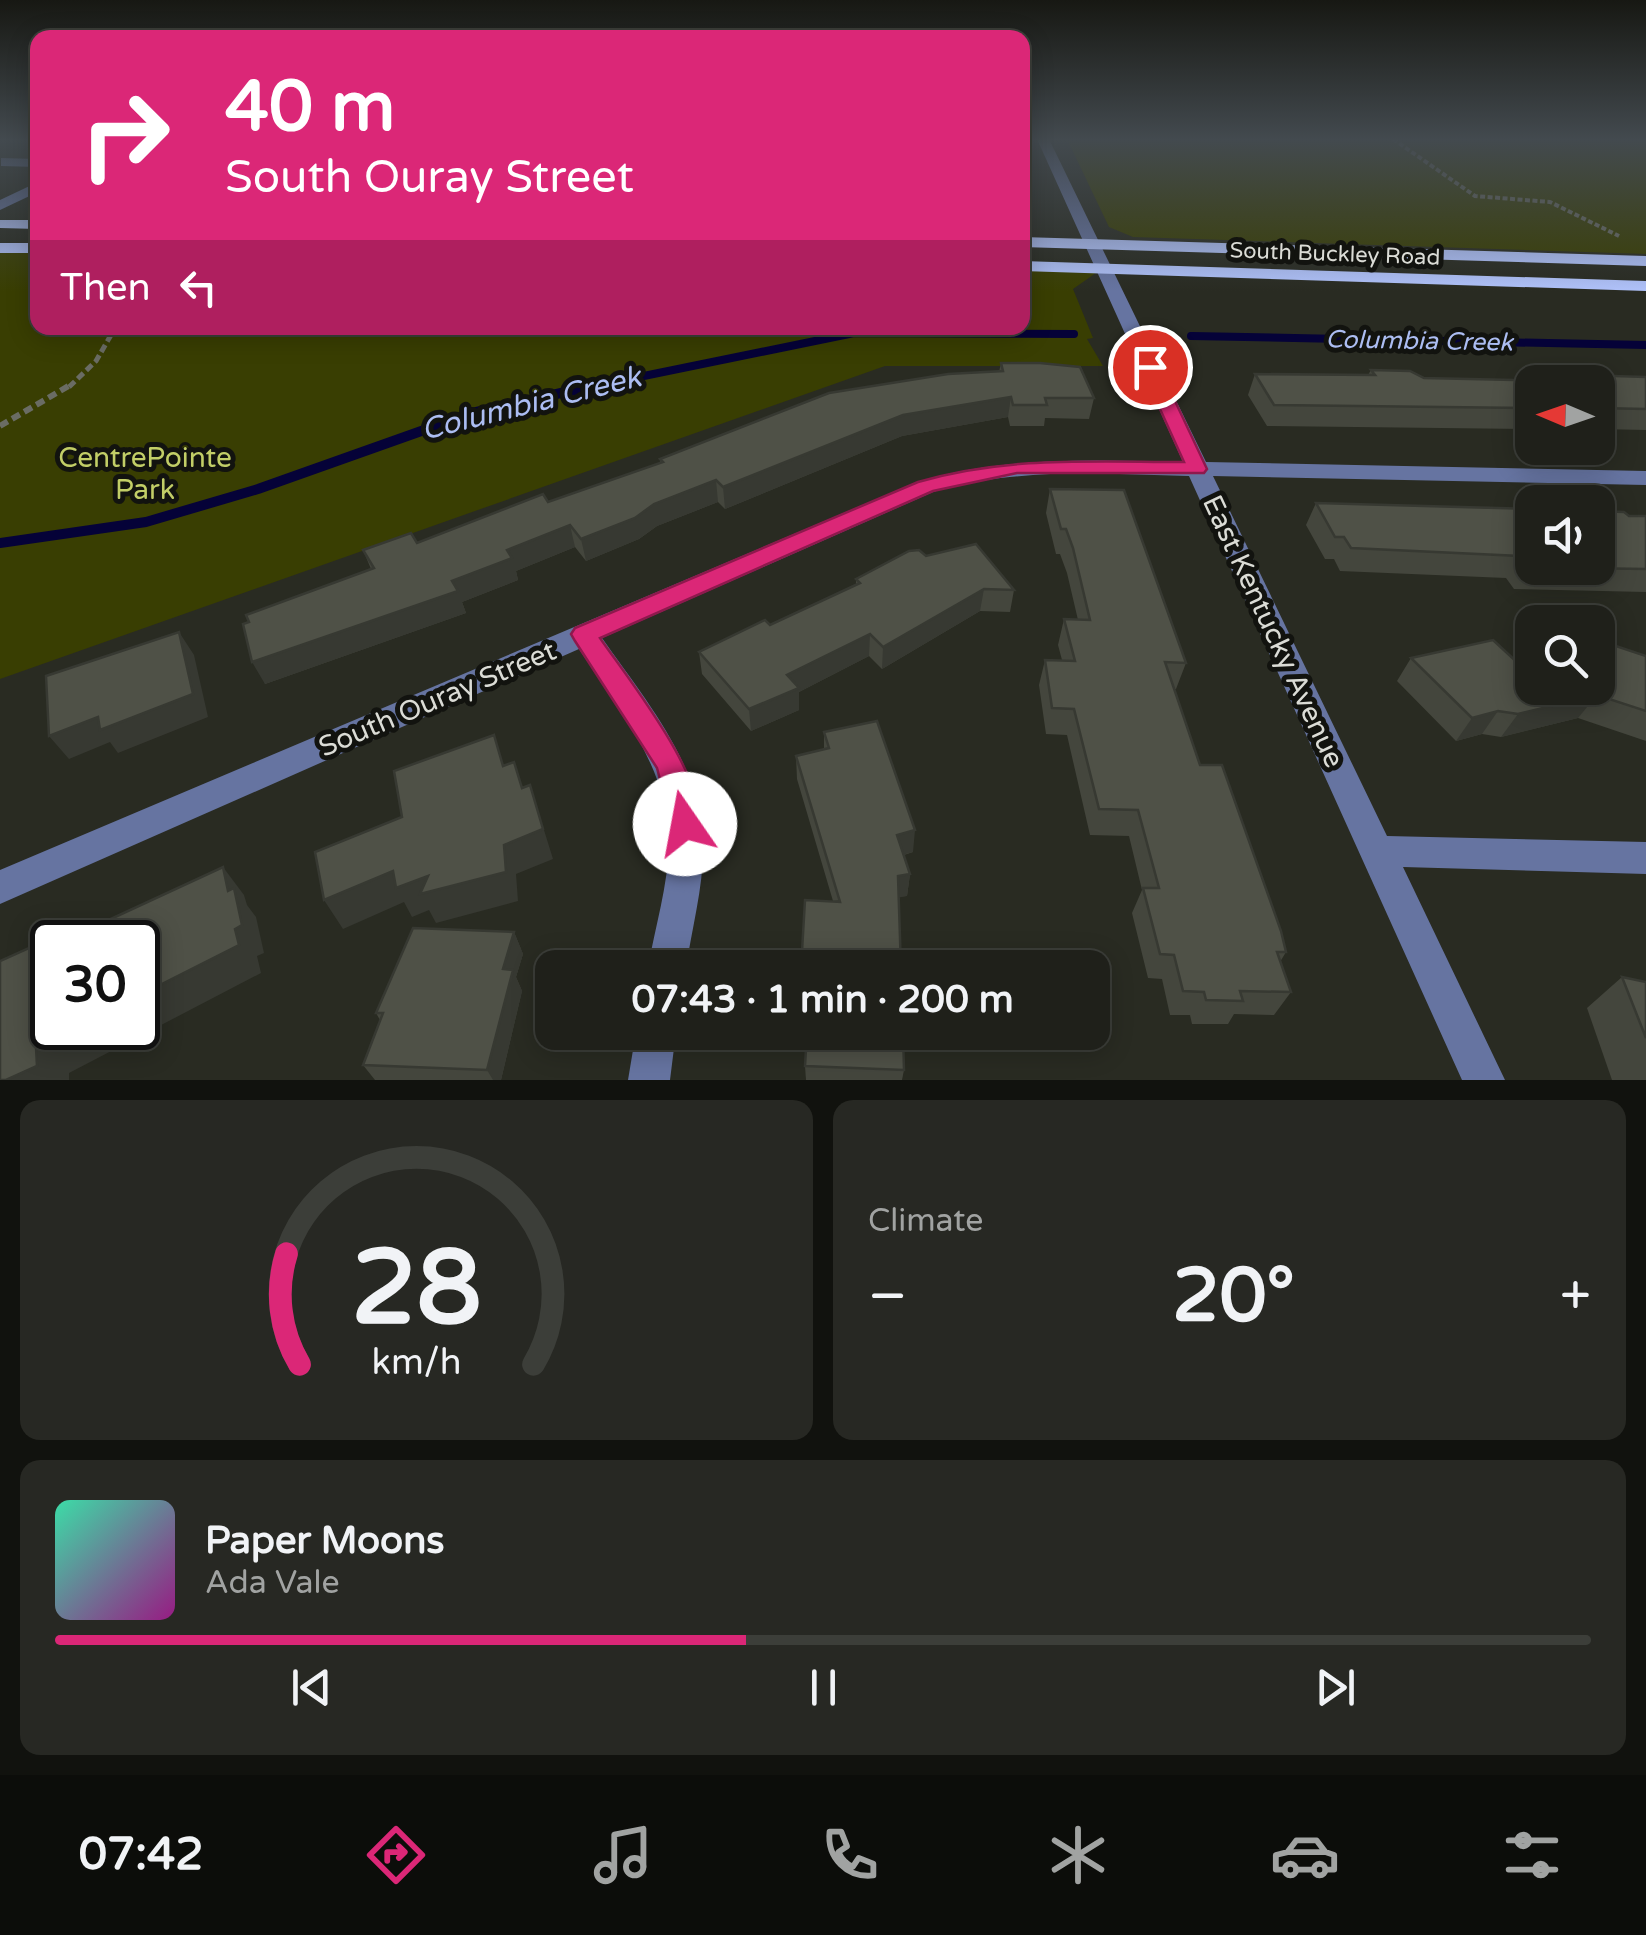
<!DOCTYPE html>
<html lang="en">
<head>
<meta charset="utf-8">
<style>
	body { margin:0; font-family:"Varela Round",sans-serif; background:#272823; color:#f1f3f6; height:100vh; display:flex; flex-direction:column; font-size:38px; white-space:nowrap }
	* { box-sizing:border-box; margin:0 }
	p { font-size:32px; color:#a1a3a2 }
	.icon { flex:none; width:55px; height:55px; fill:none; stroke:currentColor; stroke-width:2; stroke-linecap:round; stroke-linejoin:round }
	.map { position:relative; height:1080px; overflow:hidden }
	.panel { display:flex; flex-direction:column; gap:20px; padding:20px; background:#11120e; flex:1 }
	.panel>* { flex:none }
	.top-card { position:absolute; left:30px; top:30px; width:1000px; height:305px; border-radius:20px; box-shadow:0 5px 25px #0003,0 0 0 2px #3c3e39; background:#db2777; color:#fff; overflow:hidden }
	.needle { width:65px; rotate:272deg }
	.tools { position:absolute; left:1515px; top:365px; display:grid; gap:20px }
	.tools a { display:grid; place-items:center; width:100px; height:100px; border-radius:20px; background:#1f201a; box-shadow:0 5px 25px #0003,0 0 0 2px #3c3e39; font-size:50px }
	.speed { position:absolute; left:30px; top:920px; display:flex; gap:20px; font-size:50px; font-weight:700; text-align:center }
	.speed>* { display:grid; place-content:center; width:130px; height:130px; border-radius:50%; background:#1f201a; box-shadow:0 5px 25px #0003,0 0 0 2px #3c3e39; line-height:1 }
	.speed .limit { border:5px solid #111; border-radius:15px; background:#fff; color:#111 }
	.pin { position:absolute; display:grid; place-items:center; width:85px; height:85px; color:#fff; margin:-42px; border:5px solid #fff; border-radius:50%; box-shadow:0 2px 10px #0007 }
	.me { position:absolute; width:110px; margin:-55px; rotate:348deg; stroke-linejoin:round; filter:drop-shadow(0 0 8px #0008) }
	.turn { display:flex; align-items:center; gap:35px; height:210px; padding:0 30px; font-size:45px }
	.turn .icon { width:130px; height:130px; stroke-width:2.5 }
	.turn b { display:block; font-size:70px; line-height:85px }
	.then { display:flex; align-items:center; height:95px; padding:0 30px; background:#0003; gap:20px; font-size:38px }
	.big { font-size:75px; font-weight:700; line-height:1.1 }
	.panel .widget { flex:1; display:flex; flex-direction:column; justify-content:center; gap:15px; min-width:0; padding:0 35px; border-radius:20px; background:#272823 }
	.panel .dial { align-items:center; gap:0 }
	.dial svg { height:260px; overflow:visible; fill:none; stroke:#3c3e39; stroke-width:7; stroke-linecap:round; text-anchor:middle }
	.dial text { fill:#f1f3f6; stroke:none }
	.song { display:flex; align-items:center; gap:30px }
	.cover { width:120px; height:120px; border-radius:15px; background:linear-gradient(135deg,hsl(160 70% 55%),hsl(310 70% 35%)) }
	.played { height:10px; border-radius:5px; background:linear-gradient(90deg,#db2777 45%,#3c3e39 45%) }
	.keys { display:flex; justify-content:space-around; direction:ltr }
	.heat { display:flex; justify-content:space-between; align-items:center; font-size:55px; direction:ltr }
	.panel .tiles { flex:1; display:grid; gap:20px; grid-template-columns:1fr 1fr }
	.widget:last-child { grid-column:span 2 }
	.trip { position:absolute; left:535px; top:950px; width:575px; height:100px; border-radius:20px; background:#1f201a; box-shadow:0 5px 25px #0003,0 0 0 2px #3c3e39; font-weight:700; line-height:100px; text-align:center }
	.dock { display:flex; height:160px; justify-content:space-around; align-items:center; background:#0c0d0a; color:#a1a3a2 }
	.dock .icon { width:70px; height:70px }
	.dock .active { color:#db2777 }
	.dock b { font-size:45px; color:#f1f3f6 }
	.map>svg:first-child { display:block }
	.green { fill:#393e02 }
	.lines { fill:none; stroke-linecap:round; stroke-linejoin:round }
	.stream-far1 { stroke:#050238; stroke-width:8 }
	.stream { stroke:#050238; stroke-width:10 }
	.path-far2 { stroke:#6a6c64; stroke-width:4; stroke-dasharray:5 2.5; stroke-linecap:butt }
	.path-far1 { stroke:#6a6c64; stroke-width:5; stroke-dasharray:8 4; stroke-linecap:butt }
	.path { stroke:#6a6c64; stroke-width:6; stroke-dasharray:9 5; stroke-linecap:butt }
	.minor { fill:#6674a1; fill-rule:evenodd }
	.major { fill:#afc1f9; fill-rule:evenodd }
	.wall { fill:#44463d }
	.shaded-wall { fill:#373932 }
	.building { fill:#4f5147; stroke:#373932; stroke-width:2.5 }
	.route { fill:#db2777; stroke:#8e194d; stroke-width:2.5 }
	.labels { text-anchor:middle; stroke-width:10; stroke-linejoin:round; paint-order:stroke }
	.far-street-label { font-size:22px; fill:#dbdcd6; stroke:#12130f }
	.far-water-label { font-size:25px; font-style:italic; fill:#acbdf2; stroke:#12130f }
	.park-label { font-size:28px; fill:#c2ce67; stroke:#12130f }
	.street-label { font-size:28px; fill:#dbdcd6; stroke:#12130f }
	.water-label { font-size:30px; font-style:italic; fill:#acbdf2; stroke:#12130f }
</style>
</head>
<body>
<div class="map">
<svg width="1646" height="1080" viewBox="0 0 1646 1080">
	<rect width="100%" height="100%" fill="#292b22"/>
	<g class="green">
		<path d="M 1067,139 L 1646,139 L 1646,254 L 1133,237 L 1109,227 Z"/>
		<path d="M 0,248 L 37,248 L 38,328 L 1022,328 L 1023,266 L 1103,268 L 1073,289 L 1093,338 L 1087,339 L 1103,366 L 885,366 L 0,679 Z"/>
	</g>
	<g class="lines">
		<g class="stream-far1">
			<path d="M 1191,336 L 1646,345"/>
			<path d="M 590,387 L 854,333 L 1074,334"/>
		</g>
		<path class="stream" d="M 0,543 L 146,522 L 258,489 L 472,413 L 601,384"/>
		<path class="path-far2" d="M 1393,139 L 1475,196 L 1550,202 L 1619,236"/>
		<path class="path-far1" d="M 69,387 L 96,361 L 115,328"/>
		<path class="path" d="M 0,426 L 72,384"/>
		<g class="minor">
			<path d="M 1037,139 L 1049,139 L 1206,462 L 1646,471 L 1646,485 L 1213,476 L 1387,836 L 1646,842 L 1646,874 L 1403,867 L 1505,1080 L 1462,1080 L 1189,476 C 1103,474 1016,467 933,492 L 602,638 C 646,701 701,764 703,844 C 704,885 692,927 686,968 L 648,968 C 655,927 668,886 669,844 C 669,768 619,709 579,649 L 0,904 L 0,870 L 917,482 C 1005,456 1092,460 1183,462 Z"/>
			<path d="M 1,158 L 38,159 L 38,167 L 1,166 Z"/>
			<path d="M 38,182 L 38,192 L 0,210 L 0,200 Z"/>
			<path d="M 636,1032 L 676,1032 L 670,1080 L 628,1080 Z"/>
		</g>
		<g class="major">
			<path d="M 0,220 L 38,220 L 38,229 L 0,228 Z"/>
			<path d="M 1022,237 L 1646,256 L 1646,266 L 1022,247 Z"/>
			<rect x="0" y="243" width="38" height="10"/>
			<path d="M 1022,261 L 1646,281 L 1646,291 L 1022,271 Z"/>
		</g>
	</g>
	<g class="wall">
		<path d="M 1001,363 L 1094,398 L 1089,419 L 1045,418 L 1044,426 L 1010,426 L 1008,417 L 902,436 L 725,509 L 718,502 L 657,526 L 639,539 L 586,561 L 575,547 L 516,571 L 518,580 L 462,602 L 466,613 L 265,684 L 249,622 L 371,569 L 363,550 L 417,543 L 548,502 L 660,463 L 660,459 L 999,372 Z"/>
		<path d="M 1371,370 L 1424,378 L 1549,381 L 1552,374 L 1646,377 L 1646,430 L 1598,429 L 1598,382 L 1532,382 L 1532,429 L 1267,426 L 1248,395 L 1255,374 L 1368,375 Z"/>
		<path d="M 1050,489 L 1186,663 L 1176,689 L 1174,689 L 1200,765 L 1286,952 L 1280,962 L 1291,992 L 1274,1015 L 1234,1014 L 1228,1024 L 1192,1024 L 1190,1015 L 1170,1015 L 1162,979 L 1148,978 L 1132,913 L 1142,890 L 1129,836 L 1090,835 L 1067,735 L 1046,734 L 1039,685 L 1045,660 L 1062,660 L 1058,645 L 1064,619 L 1078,620 L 1067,573 L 1060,554 L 1056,554 L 1046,513 Z"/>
		<path d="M 1316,503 L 1532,509 L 1532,568 L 1598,568 L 1629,516 L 1646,516 L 1646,592 L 1514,589 L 1506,578 L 1340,571 L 1334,559 L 1325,559 L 1306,525 Z"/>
		<path d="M 926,556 L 1014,590 L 1010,612 L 980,611 L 882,669 L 869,656 L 799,692 L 799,710 L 751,731 L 702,674 L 699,652 L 770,625 L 856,585 L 856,579 Z"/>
		<path d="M 1646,656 L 1646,741 L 1578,718 L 1501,737 L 1482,734 L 1456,741 L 1397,681 L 1411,658 L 1532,688 L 1598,688 Z"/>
		<path d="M 824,732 L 913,852 L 904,855 L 910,874 L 907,896 L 833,901 L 797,779 L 796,756 L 824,750 Z"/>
		<path d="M 514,932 L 523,954 L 516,977 L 522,991 L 501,1080 L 375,1080 L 363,1065 L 380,1020 L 376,1013 Z"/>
		<path d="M 1622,977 L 1646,982 L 1646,1080 L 1612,1080 L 1587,1008 Z"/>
		<path d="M 805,1066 L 904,1070 L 902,1080 L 806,1080 Z"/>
	</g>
	<g class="shaded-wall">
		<path d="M 1011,397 L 1008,417 L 902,436 L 725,509 L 723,487 L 903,415 Z"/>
		<path d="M 716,480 L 718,502 L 657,526 L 639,539 L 586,561 L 581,539 L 654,504 Z"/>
		<path d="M 570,525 L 575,547 L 516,571 L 518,580 L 462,602 L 466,613 L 265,684 L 252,662 L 452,581 L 507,550 Z"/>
		<path d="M 984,589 L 980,611 L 882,669 L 883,647 Z"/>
		<path d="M 179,632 L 194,655 L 208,717 L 118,753 L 110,742 L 69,759 L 49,736 L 98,717 Z"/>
		<path d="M 870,634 L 869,656 L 799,692 L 799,710 L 751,731 L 749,709 L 787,675 Z"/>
		<path d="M 1597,695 L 1578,718 L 1501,737 L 1518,714 Z"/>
		<path d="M 1498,711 L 1482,734 L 1456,741 L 1472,718 Z"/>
		<path d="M 530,785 L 553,859 L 516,874 L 518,901 L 436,923 L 429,910 L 412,917 L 404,902 L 343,929 L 324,900 L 393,871 L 504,845 Z"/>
		<path d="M 915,830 L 913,852 L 895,857 L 897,835 Z"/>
		<path d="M 223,867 L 244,895 L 247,905 L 256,917 L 264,953 L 257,956 L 261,973 L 69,1073 L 69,1080 L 6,1080 L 36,1047 L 75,1028 L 138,1028 L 138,996 L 235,929 Z"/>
		<path d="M 910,874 L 907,896 L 896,898 L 898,876 Z"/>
		<path d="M 514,932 L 523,954 L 516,977 L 522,991 L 501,1080 L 493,1080 L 487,1070 L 503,969 Z"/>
	</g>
	<g class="building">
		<path d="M 1001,363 L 1040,363 L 1080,367 L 1094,398 L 1045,398 L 1047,405 L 1013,405 L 1011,397 L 903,415 L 723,487 L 716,480 L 654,504 L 635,518 L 581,539 L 570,525 L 507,550 L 512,558 L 452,581 L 458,591 L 252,662 L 243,624 L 249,622 L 246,615 L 374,568 L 363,550 L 411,533 L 417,543 L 543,494 L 548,502 L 663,462 L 660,459 L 829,393 L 948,374 L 1003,371 Z"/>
		<path d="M 1371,370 L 1410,371 L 1424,378 L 1559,381 L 1552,374 L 1646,377 L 1646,409 L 1598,408 L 1598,382 L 1532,382 L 1532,408 L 1274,405 L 1255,374 L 1375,375 Z"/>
		<path d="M 1050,489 L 1124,490 L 1186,663 L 1165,662 L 1200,765 L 1222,765 L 1281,931 L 1286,952 L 1277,952 L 1291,992 L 1240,991 L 1243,1001 L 1206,1000 L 1204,992 L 1183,991 L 1174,955 L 1160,954 L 1143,888 L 1159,888 L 1138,810 L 1099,809 L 1074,709 L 1052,708 L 1045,660 L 1075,661 L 1064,619 L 1090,620 L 1073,548 L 1066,529 L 1061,529 Z"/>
		<path d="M 1316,503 L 1532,509 L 1532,567 L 1529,567 L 1520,556 L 1351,548 L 1344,537 L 1335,537 Z"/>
		<path d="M 1598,511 L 1624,512 L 1629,516 L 1646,516 L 1646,569 L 1579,568 L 1598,568 Z"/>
		<path d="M 976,544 L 1014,590 L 984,589 L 883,647 L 870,634 L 787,675 L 799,688 L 749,709 L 699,652 L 765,620 L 770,625 L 860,583 L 856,579 L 909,551 L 919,550 L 926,556 Z"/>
		<path d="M 179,632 L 193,694 L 100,730 L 98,717 L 49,736 L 46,676 Z"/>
		<path d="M 1493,640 L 1532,676 L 1532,688 L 1546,688 L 1562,702 L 1562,688 L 1598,688 L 1598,640 L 1646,656 L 1646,711 L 1597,695 L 1518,714 L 1498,711 L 1472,718 L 1411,658 Z"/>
		<path d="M 877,721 L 915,830 L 897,835 L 910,874 L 898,876 L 901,968 L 801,968 L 805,900 L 840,902 L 796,756 L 829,748 L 824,732 Z"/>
		<path d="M 494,735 L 503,766 L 514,762 L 522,788 L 530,785 L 543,829 L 504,845 L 506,872 L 420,894 L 428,876 L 396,888 L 393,871 L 324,900 L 315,852 L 402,817 L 394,771 Z"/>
		<path d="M 223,867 L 228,891 L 234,888 L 242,925 L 235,929 L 239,945 L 138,996 L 138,942 L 61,942 Z"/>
		<path d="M 413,928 L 514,932 L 503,969 L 513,970 L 487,1070 L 363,1065 L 383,1013 L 376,1013 Z"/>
		<path d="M 52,946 L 52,1028 L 75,1028 L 36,1047 L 37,1066 L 6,1080 L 0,1080 L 0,961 L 31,947 L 32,956 Z"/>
		<path d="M 1622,977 L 1646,982 L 1646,1038 Z"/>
		<path d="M 807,1032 L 903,1032 L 904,1070 L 805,1066 Z"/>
	</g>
	<linearGradient id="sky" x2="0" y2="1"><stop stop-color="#171813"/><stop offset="0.48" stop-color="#434a4f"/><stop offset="1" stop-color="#434a4f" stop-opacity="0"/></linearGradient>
	<rect width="1646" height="291" fill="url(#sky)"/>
	<path class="route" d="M 1150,362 L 1159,367 L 1207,469 L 1204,473 L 1017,473 L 933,491 L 600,638 C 626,676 717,789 696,834 L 685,838 L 674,834 L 657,768 L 575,641 L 571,634 L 575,628 L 918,482 C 1006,456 1093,462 1184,462 L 1141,367 Z"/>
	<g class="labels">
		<g class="far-street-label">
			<text transform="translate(1335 253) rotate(2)" y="8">South Buckley Road</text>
		</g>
		<g class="far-water-label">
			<text transform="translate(1419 340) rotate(1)" y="9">Columbia Creek</text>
		</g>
		<g class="park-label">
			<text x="145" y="467">CentrePointe<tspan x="145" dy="32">Park</tspan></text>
		</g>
		<g class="street-label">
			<text transform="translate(1274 631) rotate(65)" y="10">East Kentucky Avenue</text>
			<text transform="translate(437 698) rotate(-23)" y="10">South Ouray Street</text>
		</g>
		<g class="water-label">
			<text transform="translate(531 403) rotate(-14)" y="10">Columbia Creek</text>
		</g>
	</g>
</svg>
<div class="tools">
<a><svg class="needle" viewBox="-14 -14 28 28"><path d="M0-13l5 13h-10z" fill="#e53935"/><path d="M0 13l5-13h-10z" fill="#a1a3a2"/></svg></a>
<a><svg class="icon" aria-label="sound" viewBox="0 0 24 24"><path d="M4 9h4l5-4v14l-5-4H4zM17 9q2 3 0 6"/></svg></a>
<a><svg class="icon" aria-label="search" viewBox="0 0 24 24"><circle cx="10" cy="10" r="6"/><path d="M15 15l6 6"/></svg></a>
</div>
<div class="speed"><div class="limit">30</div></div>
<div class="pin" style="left:1150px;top:367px;background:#d93025"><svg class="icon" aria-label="arrive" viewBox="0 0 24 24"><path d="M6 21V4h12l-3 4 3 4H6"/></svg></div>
<svg class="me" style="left:685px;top:824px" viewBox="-20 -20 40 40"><circle r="19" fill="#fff"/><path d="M0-13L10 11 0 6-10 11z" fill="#db2777"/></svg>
<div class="trip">07:43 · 1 min · 200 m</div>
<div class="top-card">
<div class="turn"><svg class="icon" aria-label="right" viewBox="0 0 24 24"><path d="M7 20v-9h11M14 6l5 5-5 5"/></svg><div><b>40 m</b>South Ouray Street</div></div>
<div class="then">Then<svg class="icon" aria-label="left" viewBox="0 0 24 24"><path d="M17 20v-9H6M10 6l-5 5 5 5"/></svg></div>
</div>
</div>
<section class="panel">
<div class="tiles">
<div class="widget dial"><svg viewBox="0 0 100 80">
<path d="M14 69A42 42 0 1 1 86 69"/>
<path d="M14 69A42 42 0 0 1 10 35" stroke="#db2777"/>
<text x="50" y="56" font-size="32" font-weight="700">28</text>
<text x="50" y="72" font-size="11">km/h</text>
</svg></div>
<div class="widget"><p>Climate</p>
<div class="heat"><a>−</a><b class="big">20°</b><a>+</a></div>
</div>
<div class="widget">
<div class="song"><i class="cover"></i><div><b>Paper Moons</b><p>Ada Vale</p></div></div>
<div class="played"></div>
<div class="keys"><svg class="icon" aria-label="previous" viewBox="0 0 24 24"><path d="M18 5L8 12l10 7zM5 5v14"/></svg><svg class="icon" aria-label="pause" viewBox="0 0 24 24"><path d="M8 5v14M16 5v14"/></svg><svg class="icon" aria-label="next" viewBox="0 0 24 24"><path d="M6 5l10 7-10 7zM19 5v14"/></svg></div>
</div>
</div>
</section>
<nav class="dock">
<b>07:42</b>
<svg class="icon active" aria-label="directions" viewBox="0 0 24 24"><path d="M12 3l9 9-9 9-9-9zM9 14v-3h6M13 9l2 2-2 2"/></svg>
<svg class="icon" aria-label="music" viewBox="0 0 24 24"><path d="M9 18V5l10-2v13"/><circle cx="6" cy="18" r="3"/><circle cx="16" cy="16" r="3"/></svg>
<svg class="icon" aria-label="phone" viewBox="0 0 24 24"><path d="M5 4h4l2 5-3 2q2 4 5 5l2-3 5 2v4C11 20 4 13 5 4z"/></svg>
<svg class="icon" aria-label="climate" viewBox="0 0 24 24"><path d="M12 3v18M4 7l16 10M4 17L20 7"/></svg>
<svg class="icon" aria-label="car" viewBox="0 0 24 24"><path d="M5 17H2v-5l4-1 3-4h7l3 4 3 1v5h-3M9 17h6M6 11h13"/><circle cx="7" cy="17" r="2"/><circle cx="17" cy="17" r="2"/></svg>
<svg class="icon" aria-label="filters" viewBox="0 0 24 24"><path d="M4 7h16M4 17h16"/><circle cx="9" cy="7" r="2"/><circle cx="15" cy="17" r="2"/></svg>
</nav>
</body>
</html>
